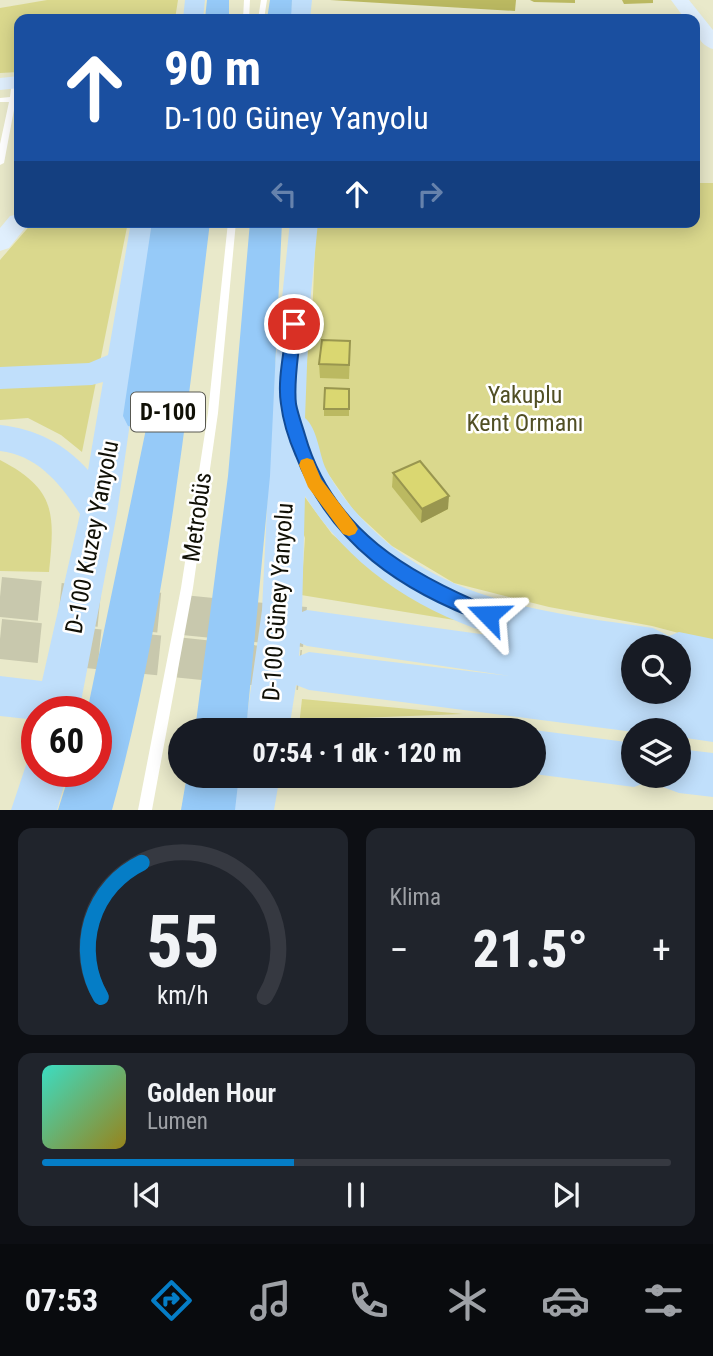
<!DOCTYPE html>
<html lang="tr">
<head>
<meta charset="utf-8">
<style>
	body { margin:0; font-family:"Roboto Condensed",sans-serif; background:#20242c; color:#f1f3f6; height:100vh; display:flex; flex-direction:column; font-size:26px; white-space:nowrap }
	* { box-sizing:border-box; margin:0 }
	p { font-size:23px; color:#9ea1a6 }
	.icon { flex:none; width:38px; height:38px; fill:none; stroke:currentColor; stroke-width:2; stroke-linecap:round; stroke-linejoin:round }
	.map { position:relative; height:810px; overflow:hidden }
	.panel { display:flex; flex-direction:column; gap:18px; padding:18px; background:#0d0f14; flex:1 }
	.panel>* { flex:none }
	.guide { position:absolute; left:14px; top:14px; width:686px; height:214px; border-radius:14px; box-shadow:0 4px 18px #0003; background:#1a4fa0; color:#fff; overflow:hidden }
	.fabs { position:absolute; left:621px; top:634px; display:grid; gap:14px }
	.fabs a { display:grid; place-items:center; width:70px; height:70px; border-radius:50%; background:#171b24; box-shadow:0 4px 18px #0003; font-size:35px }
	.speed { position:absolute; left:21px; top:696px; display:flex; gap:14px; font-size:35px; font-weight:700; text-align:center }
	.speed>* { display:grid; place-content:center; width:91px; height:91px; border-radius:50%; background:#171b24; box-shadow:0 4px 18px #0003; line-height:1 }
	.speed .limit { border:10px solid #d22; background:#fff; color:#111 }
	.pin { position:absolute; display:grid; place-items:center; width:60px; height:60px; color:#fff; margin:-30px; border:4px solid #fff; border-radius:50%; box-shadow:0 2px 7px #0007 }
	.me { position:absolute; width:77px; margin:-38px; rotate:292deg; stroke-linejoin:round; filter:drop-shadow(0 0 5px #0008) }
	.turn { display:flex; align-items:center; gap:24px; height:147px; padding:0 35px; font-size:32px }
	.turn .icon { width:91px; height:91px; stroke-width:2.5 }
	.turn b { display:block; font-size:49px; line-height:60px }
	.lanes { display:flex; align-items:center; height:66px; padding:0 35px; background:#0003; justify-content:center; gap:35px; direction:ltr }
	.lanes .off { opacity:.35 }
	.big { font-size:52px; font-weight:800; line-height:1.1 }
	.panel .card { flex:1; display:flex; flex-direction:column; justify-content:center; gap:10px; min-width:0; padding:0 24px; border-radius:14px; background:#20242c }
	.panel .dial { align-items:center; gap:0 }
	.dial svg { height:182px; overflow:visible; fill:none; stroke:#363941; stroke-width:7; stroke-linecap:round; text-anchor:middle }
	.dial text { fill:#f1f3f6; stroke:none }
	.song { display:flex; align-items:center; gap:21px }
	.cover { width:84px; height:84px; border-radius:10px; background:linear-gradient(135deg,hsl(170 70% 55%),hsl(50 70% 35%)) }
	.played { height:7px; border-radius:4px; background:linear-gradient(90deg,#057dc6 40%,#363941 40%) }
	.keys { display:flex; justify-content:space-around; direction:ltr }
	.heat { display:flex; justify-content:space-between; align-items:center; font-size:38px; direction:ltr }
	.panel .tiles { flex:1; display:grid; gap:18px; grid-template-columns:1fr 1fr }
	.card:last-child { grid-column:span 2 }
	.trip { position:absolute; left:168px; top:718px; width:378px; height:70px; border-radius:35px; background:#171b24; box-shadow:0 4px 18px #0003; font-weight:800; line-height:70px; text-align:center }
	.tabs { display:flex; height:112px; justify-content:space-around; align-items:center; background:#090b0e; color:#9ea1a6 }
	.tabs .icon { width:49px; height:49px }
	.tabs .selected { color:#057dc6 }
	.tabs b { font-size:32px; color:#f1f3f6 }
	.map>svg:first-child { display:block }
	.green { fill:#dad88d }
	.lines { fill:none; stroke-linecap:round; stroke-linejoin:round }
	.primary-tunnel { stroke:#c8c8ad; stroke-width:40; stroke-dasharray:40 20; stroke-linecap:butt }
	.lane { fill:#fff; fill-rule:evenodd }
	.secondary { fill:#e0effd; fill-rule:evenodd }
	.primary { fill:#c0dffb; fill-rule:evenodd }
	.highway { fill:#96caf8; fill-rule:evenodd }
	.wall { fill:#bbb961 }
	.shaded-wall { fill:#99964f }
	.building { fill:#dad771; stroke:#99964f; stroke-width:2 }
	.route { fill:#1a73e8; stroke:#114b97; stroke-width:2 }
	.slow { fill:#f59e0b }
	.labels { text-anchor:middle; stroke-width:5; stroke-linejoin:round; paint-order:stroke }
	.shield { fill:#fff; stroke:#585851; stroke-width:2 }
	.shield-label { font-size:23px; font-weight:bold; fill:#101006 }
	.park-label { font-size:24px; fill:#514f24; stroke:#fff }
	.street-label { font-size:24px; fill:#101006; stroke:#fff }
</style>
</head>
<body>
<div class="map">
<svg width="713" height="810" viewBox="0 0 713 810">
	<rect width="100%" height="100%" fill="#e9e9ca"/>
	<g class="green">
		<path d="M 47,0 L 178,0 L 175,19 L 19,19 L 19,72 L 0,73 L 0,8 Z"/>
		<path d="M 695,183 L 713,183 L 713,642 L 652,626 L 549,607 L 454,583 L 392,546 L 354,511 L 315,455 L 301,407 L 312,319 L 316,222 L 695,222 Z"/>
		<path d="M 33,222 L 128,222 L 82,452 L 61,435 L 28,418 L 0,420 L 0,260 Z"/>
		<path d="M 0,460 C 56,489 55,513 49,572 L 0,571 Z"/>
		<path d="M 296,485 L 332,534 L 373,569 L 491,626 L 301,595 L 305,538 L 294,506 Z"/>
		<path d="M 302,699 L 463,714 L 357,718 L 299,726 Z"/>
	</g>
	<g class="lines">
		<g class="primary-tunnel">
			<path d="M 0,597 L 305,627"/>
			<path d="M 0,639 L 300,670"/>
		</g>
		<g class="lane">
			<path d="M 244,0 L 250,0 L 249,19 L 243,19 Z"/>
			<path d="M 261,0 L 267,0 L 264,19 L 258,19 Z"/>
			<path d="M 12,81 L 19,83 L 4,163 L 0,165 L 0,144 L 9,102 L 0,102 L 0,98 L 10,97 Z"/>
			<path d="M 228,222 L 236,222 L 218,413 L 193,588 L 152,810 L 138,810 L 181,588 L 208,413 Z"/>
		</g>
		<g class="secondary">
			<path d="M 671,0 L 689,0 L 713,30 L 713,49 C 699,45 695,32 695,19 L 685,19 Z"/>
			<path d="M 19,76 L 19,88 L 0,90 L 0,78 Z"/>
			<path d="M 19,214 L 19,222 L 30,222 L 9,248 L 0,251 L 0,228 L 10,216 Z"/>
		</g>
		<g class="primary">
			<path d="M 185,0 L 205,0 L 203,19 L 183,19 Z"/>
			<path d="M 292,0 L 312,0 L 310,19 L 290,19 Z"/>
			<path d="M 131,222 L 159,222 L 117,513 L 79,712 L 37,712 L 37,720 L 0,716 L 0,676 L 42,681 L 80,514 C 61,484 37,455 0,451 L 0,425 C 36,429 64,443 88,470 L 103,382 L 92,385 L 0,389 L 0,367 L 89,363 L 108,355 Z"/>
			<path d="M 290,222 L 318,222 L 309,314 L 305,418 C 317,428 319,452 325,467 C 330,478 338,489 345,499 C 424,600 536,611 653,628 L 669,636 L 679,632 L 713,639 L 713,742 L 679,737 L 679,730 L 634,732 L 309,690 L 296,685 L 289,730 L 245,730 L 262,610 L 273,384 ZM 305,496 C 350,568 421,614 502,637 L 307,610 L 302,612 ZM 300,643 L 307,646 L 510,676 L 309,652 L 299,656 ZM 634,646 L 679,646 L 679,691 L 662,691 L 664,694 L 634,691 Z"/>
			<path d="M 534,730 L 634,743 L 634,775 L 652,775 L 650,781 L 634,787 L 534,774 Z"/>
			<path d="M 679,749 L 713,753 L 713,797 L 679,793 L 663,787 L 658,775 L 679,775 Z"/>
			<path d="M 37,753 L 37,772 L 68,772 L 57,810 L 11,810 L 29,756 Z"/>
			<path d="M 234,775 L 280,775 L 274,810 L 228,810 Z"/>
		</g>
		<g class="highway">
			<path d="M 207,0 L 229,0 L 229,19 L 205,19 Z"/>
			<path d="M 270,0 L 292,0 L 291,19 L 267,19 Z"/>
			<path d="M 152,222 L 210,222 C 186,419 165,619 112,810 L 58,810 L 70,772 L 96,772 L 96,712 L 87,712 L 146,429 L 128,426 L 123,416 Z"/>
			<path d="M 250,222 L 282,222 L 270,476 L 246,730 L 195,730 L 228,476 Z"/>
			<path d="M 187,775 L 239,775 L 235,810 L 181,810 Z"/>
		</g>
	</g>
	<g class="wall">
		<path d="M 330,0 L 516,0 L 515,11 Z"/>
		<path d="M 530,0 L 575,0 L 575,3 L 534,2 Z"/>
		<path d="M 622,0 L 653,0 L 653,3 L 624,4 Z"/>
		<path d="M 350,355 L 349,379 L 320,378 L 319,364 Z"/>
		<path d="M 349,389 L 349,416 L 324,416 L 324,409 Z"/>
		<path d="M 393,473 L 448,509 L 421,523 L 392,487 Z"/>
	</g>
	<path class="shaded-wall" d="M 449,496 L 448,509 L 421,523 L 422,509 Z"/>
	<g class="building">
		<path d="M 322,340 L 350,341 L 349,365 L 319,364 Z"/>
		<path d="M 325,388 L 349,389 L 349,409 L 324,409 Z"/>
		<path d="M 420,461 L 449,496 L 422,509 L 393,473 Z"/>
	</g>
	<path class="route" d="M 294,319 L 301,324 C 300,349 293,379 296,404 C 298,414 302,425 305,435 C 332,530 409,574 495,609 L 498,615 L 495,621 L 488,623 C 402,592 330,544 296,456 C 289,440 283,421 281,404 C 277,379 285,349 287,324 Z"/>
	<path class="slow" d="M 307,458 L 313,460 L 321,479 L 355,524 L 358,529 L 355,534 L 349,536 L 343,534 L 308,487 L 299,465 L 301,460 Z"/>
	<g class="labels">
		<rect class="shield" x="131" y="392.5" width="74" height="39" rx="5"/>
		<g class="shield-label">
			<text x="168" y="420">D-100</text>
		</g>
		<g class="park-label">
			<text x="525" y="403">Yakuplu<tspan x="525" dy="28">Kent Ormanı</tspan></text>
		</g>
		<g class="street-label">
			<text transform="translate(197 517) rotate(-82)" y="8">Metrobüs</text>
			<text transform="translate(92 537) rotate(-79)" y="8">D-100 Kuzey Yanyolu</text>
			<text transform="translate(278 602) rotate(-86)" y="8">D-100 Güney Yanyolu</text>
		</g>
	</g>
</svg>
<div class="fabs">
<a><svg class="icon" aria-label="search" viewBox="0 0 24 24"><circle cx="10" cy="10" r="6"/><path d="M15 15l6 6"/></svg></a>
<a><svg class="icon" aria-label="layers" viewBox="0 0 24 24"><path d="M12 4l9 5-9 5-9-5zM3 14l9 5 9-5"/></svg></a>
</div>
<div class="speed"><div class="limit">60</div></div>
<div class="pin" style="left:294px;top:324px;background:#d93025"><svg class="icon" aria-label="arrive" viewBox="0 0 24 24"><path d="M6 21V4h12l-3 4 3 4H6"/></svg></div>
<svg class="me" style="left:488px;top:615px" viewBox="-20 -20 40 40"><path d="M0-17L14 15 0 8-14 15z" fill="#1a73e8" stroke="#fff" stroke-width="4"/></svg>
<div class="trip">07:54 · 1 dk · 120 m</div>
<div class="guide">
<div class="turn"><svg class="icon" aria-label="ahead" viewBox="0 0 24 24"><path d="M12 20V5M6 11l6-6 6 6"/></svg><div><b>90 m</b>D-100 Güney Yanyolu</div></div>
<div class="lanes"><svg class="icon off" aria-label="left" viewBox="0 0 24 24"><path d="M17 20v-9H6M10 6l-5 5 5 5"/></svg><svg class="icon" aria-label="ahead" viewBox="0 0 24 24"><path d="M12 20V5M6 11l6-6 6 6"/></svg><svg class="icon off" aria-label="right" viewBox="0 0 24 24"><path d="M7 20v-9h11M14 6l5 5-5 5"/></svg></div>
</div>
</div>
<section class="panel">
<div class="tiles">
<div class="card dial"><svg viewBox="0 0 100 80">
<path d="M14 69A42 42 0 1 1 86 69"/>
<path d="M14 69A42 42 0 0 1 32 10" stroke="#057dc6"/>
<text x="50" y="56" font-size="32" font-weight="700">55</text>
<text x="50" y="72" font-size="11">km/h</text>
</svg></div>
<div class="card"><p>Klima</p>
<div class="heat"><a>−</a><b class="big">21.5°</b><a>+</a></div>
</div>
<div class="card">
<div class="song"><i class="cover"></i><div><b>Golden Hour</b><p>Lumen</p></div></div>
<div class="played"></div>
<div class="keys"><svg class="icon" aria-label="previous" viewBox="0 0 24 24"><path d="M18 5L8 12l10 7zM5 5v14"/></svg><svg class="icon" aria-label="pause" viewBox="0 0 24 24"><path d="M8 5v14M16 5v14"/></svg><svg class="icon" aria-label="next" viewBox="0 0 24 24"><path d="M6 5l10 7-10 7zM19 5v14"/></svg></div>
</div>
</div>
</section>
<nav class="tabs">
<b>07:53</b>
<svg class="icon selected" aria-label="directions" viewBox="0 0 24 24"><path d="M12 3l9 9-9 9-9-9zM9 14v-3h6M13 9l2 2-2 2"/></svg>
<svg class="icon" aria-label="music" viewBox="0 0 24 24"><path d="M9 18V5l10-2v13"/><circle cx="6" cy="18" r="3"/><circle cx="16" cy="16" r="3"/></svg>
<svg class="icon" aria-label="phone" viewBox="0 0 24 24"><path d="M5 4h4l2 5-3 2q2 4 5 5l2-3 5 2v4C11 20 4 13 5 4z"/></svg>
<svg class="icon" aria-label="climate" viewBox="0 0 24 24"><path d="M12 3v18M4 7l16 10M4 17L20 7"/></svg>
<svg class="icon" aria-label="car" viewBox="0 0 24 24"><path d="M5 17H2v-5l4-1 3-4h7l3 4 3 1v5h-3M9 17h6M6 11h13"/><circle cx="7" cy="17" r="2"/><circle cx="17" cy="17" r="2"/></svg>
<svg class="icon" aria-label="filters" viewBox="0 0 24 24"><path d="M4 7h16M4 17h16"/><circle cx="9" cy="7" r="2"/><circle cx="15" cy="17" r="2"/></svg>
</nav>
</body>
</html>
